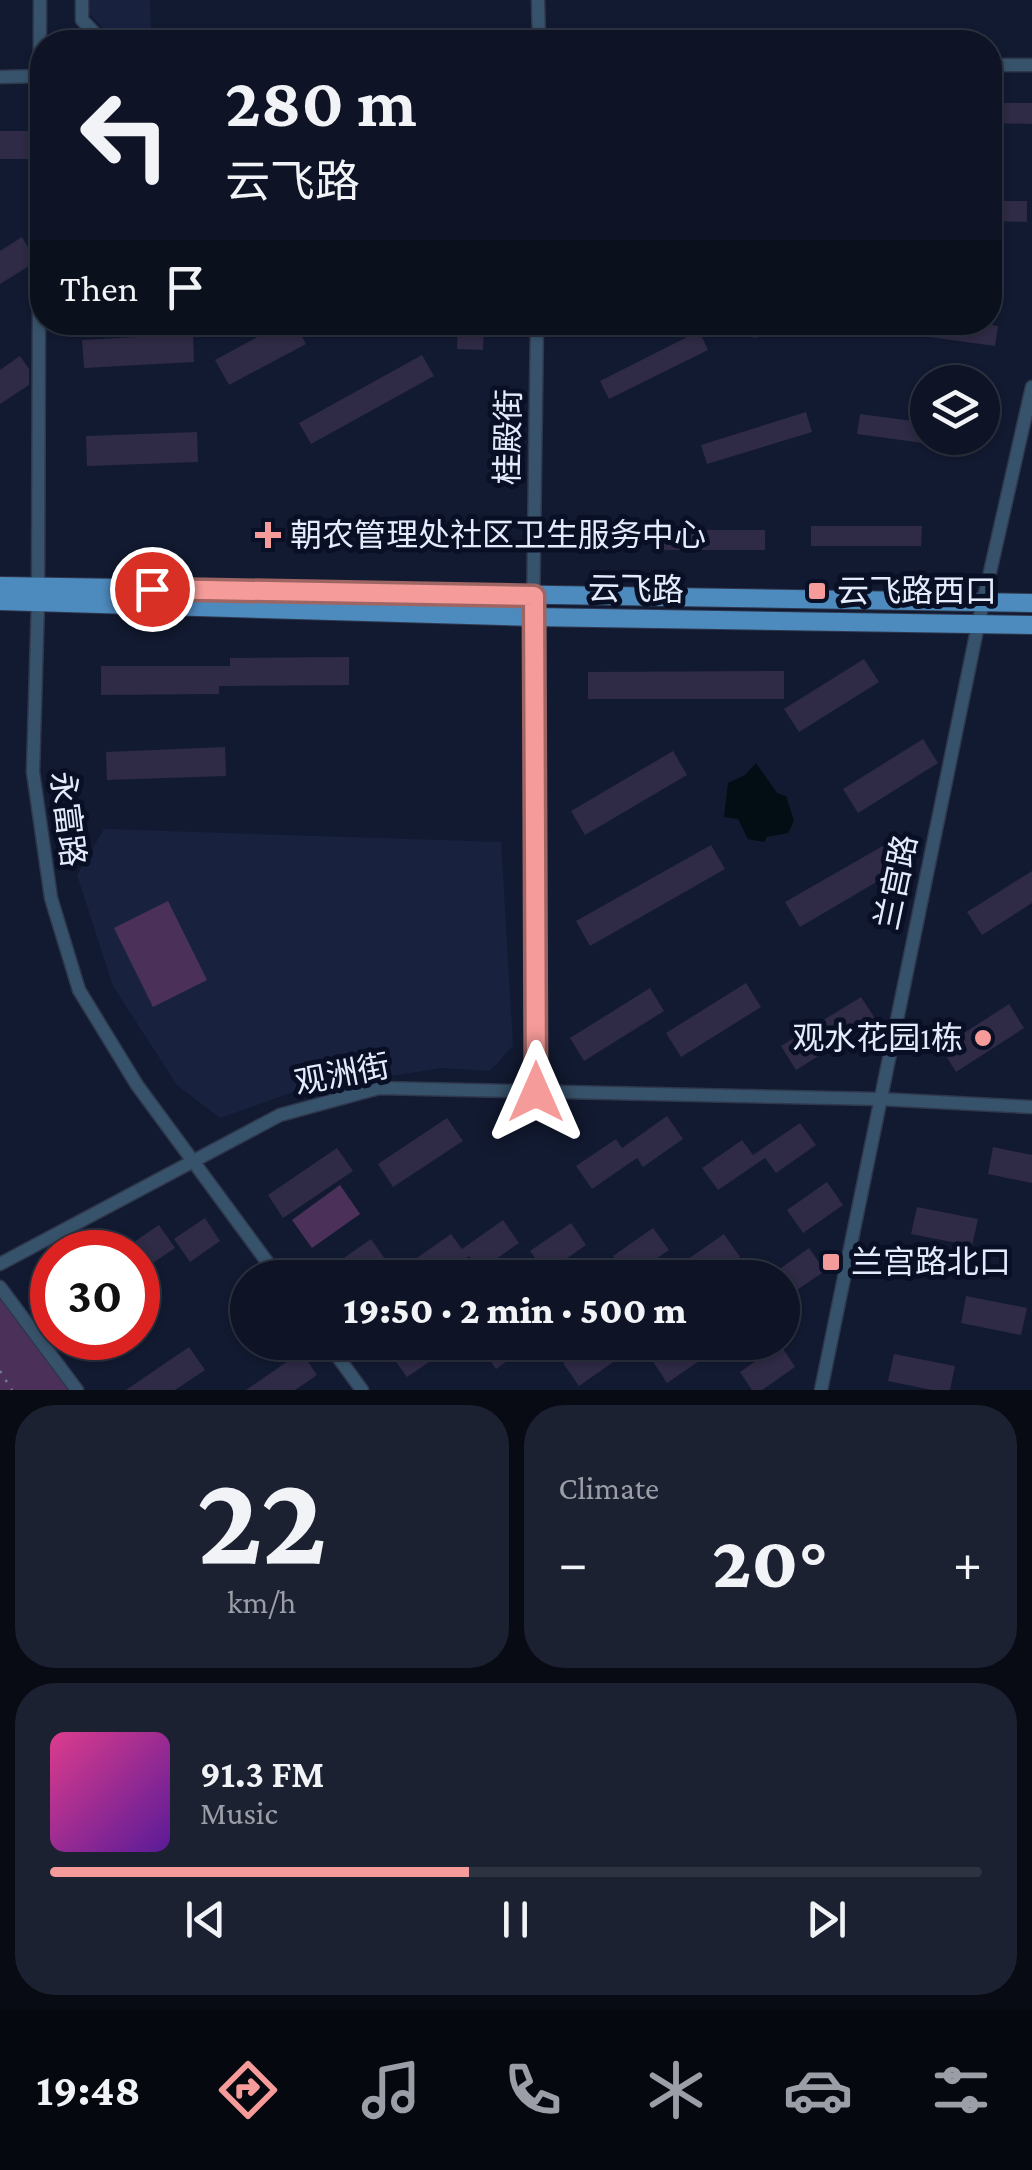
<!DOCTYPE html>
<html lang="en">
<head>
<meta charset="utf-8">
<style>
	body { margin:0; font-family:"Crimson Pro","Noto Sans SC",serif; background:#1c2132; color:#f1f3f6; height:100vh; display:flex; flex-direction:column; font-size:38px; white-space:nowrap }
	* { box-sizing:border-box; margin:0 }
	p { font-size:32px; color:#9b9ea7 }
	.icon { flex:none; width:55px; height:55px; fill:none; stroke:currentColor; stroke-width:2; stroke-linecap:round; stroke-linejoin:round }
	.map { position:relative; height:1390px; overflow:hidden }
	.details { display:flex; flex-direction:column; gap:15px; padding:15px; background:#080b14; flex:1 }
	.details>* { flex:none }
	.top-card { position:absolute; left:30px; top:30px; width:972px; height:305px; border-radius:40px; box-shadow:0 2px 8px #0004,0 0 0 2px #2e3342; background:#0e1425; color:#f1f3f6; overflow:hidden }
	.tools { position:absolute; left:910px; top:365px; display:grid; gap:20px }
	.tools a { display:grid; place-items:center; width:90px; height:90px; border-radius:50%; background:#0e1425; box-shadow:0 2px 8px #0004,0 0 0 2px #2e3342; font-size:50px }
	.speed { position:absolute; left:30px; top:1230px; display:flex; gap:20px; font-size:50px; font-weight:700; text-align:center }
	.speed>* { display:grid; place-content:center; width:130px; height:130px; border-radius:50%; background:#0e1425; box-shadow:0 2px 8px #0004,0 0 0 2px #2e3342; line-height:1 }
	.speed .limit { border:15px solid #d22; background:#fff; color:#111 }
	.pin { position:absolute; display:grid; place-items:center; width:85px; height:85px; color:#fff; margin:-42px; border:5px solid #fff; border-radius:50%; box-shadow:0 2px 10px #0007 }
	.me { position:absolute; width:110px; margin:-55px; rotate:0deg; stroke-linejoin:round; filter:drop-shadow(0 0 8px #0008) }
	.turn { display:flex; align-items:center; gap:35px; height:210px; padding:0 30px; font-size:45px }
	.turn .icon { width:130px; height:130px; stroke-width:2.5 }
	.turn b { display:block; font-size:70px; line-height:85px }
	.then { display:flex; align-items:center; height:95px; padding:0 30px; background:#0003; gap:20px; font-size:38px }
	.big { font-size:75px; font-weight:800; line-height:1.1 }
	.details .card { flex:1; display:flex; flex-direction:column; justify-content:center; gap:15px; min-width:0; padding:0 35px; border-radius:40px; background:#1c2132 }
	.details .dial { align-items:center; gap:0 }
	.dial b { font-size:130px; line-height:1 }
	.song { display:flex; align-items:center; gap:30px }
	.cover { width:120px; height:120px; border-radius:15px; background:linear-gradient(135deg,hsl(330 70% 55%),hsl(270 70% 35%)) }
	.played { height:10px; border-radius:5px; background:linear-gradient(90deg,#f59b99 45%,#2e3342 45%) }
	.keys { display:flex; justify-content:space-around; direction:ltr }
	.heat { display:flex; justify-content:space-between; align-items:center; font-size:55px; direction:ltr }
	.details .tiles { flex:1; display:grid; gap:15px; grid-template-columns:1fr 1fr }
	.card:last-child { grid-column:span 2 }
	.trip { position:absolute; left:230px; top:1260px; width:570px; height:100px; border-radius:50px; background:#0e1425; box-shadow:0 2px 8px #0004,0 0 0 2px #2e3342; font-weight:800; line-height:100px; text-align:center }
	.tabs { display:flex; height:160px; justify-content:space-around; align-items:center; background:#06080f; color:#9b9ea7 }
	.tabs .icon { width:70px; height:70px }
	.tabs .on { color:#f59b99 }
	.tabs b { font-size:45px; color:#f1f3f6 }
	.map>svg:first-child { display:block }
	.built { fill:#18223f }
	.green { fill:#4b3159 }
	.water { fill:#020e13 }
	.building { fill:#2f2a45 }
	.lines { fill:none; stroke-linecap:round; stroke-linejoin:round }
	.minor-casing { stroke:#2f374d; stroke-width:15 }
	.major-casing { stroke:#2f374d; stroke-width:20 }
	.path { stroke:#71798d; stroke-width:2.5; stroke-dasharray:2.5 8; stroke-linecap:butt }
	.minor { stroke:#37536b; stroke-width:12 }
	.major { stroke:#4d8abd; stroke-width:18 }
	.route-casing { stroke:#9f6563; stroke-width:25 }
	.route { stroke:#f59b99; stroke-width:18 }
	.poi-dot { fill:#f59b99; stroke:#091026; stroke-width:4 }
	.labels { text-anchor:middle; stroke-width:10; stroke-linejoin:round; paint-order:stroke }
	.street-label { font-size:32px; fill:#e4ebfc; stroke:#091026 }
	.poi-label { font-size:32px; fill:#e4ebfc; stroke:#091026; text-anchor:start }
</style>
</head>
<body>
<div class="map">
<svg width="1032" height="1390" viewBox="0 0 1032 1390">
	<rect width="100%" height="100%" fill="#121a31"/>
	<g class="built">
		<path d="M 89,0 L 150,0 L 151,34 L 110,36 L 89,13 Z"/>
		<path d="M 104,829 L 501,842 L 513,1046 L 490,1071 L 441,1068 L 296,1091 L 220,1118 L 177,1085 L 113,986 L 77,875 Z"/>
	</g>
	<g class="green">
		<path d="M 168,901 L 207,980 L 153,1007 L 114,928 Z"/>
		<path d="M 340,1185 L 360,1214 L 312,1248 L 292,1220 Z"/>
		<path d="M 0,1297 L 69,1390 L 0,1390 Z"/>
	</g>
	<path class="water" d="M 756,763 L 777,793 L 786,796 L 794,821 L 788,833 L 767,837 L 764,842 L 748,839 L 738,819 L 724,817 L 728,783 L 745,775 Z"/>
	<g class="building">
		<path d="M 990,103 L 1032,103 L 1032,124 L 990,123 Z"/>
		<path d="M 0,131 L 30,131 L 29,159 L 0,159 Z"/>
		<path d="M 990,201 L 1027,201 L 1027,222 L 990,221 Z"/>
		<path d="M 22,237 L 29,249 L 29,266 L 0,284 L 0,251 Z"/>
		<path d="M 285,322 L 294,322 L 306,344 L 229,385 L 215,360 Z"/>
		<path d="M 458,322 L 484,322 L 483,350 L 457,349 Z"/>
		<path d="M 750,322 L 810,322 L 811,327 L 753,338 Z"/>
		<path d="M 887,322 L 973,322 L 998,326 L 995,346 L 886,331 Z"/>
		<path d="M 699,331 L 708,350 L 609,399 L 600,381 Z"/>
		<path d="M 193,334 L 194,362 L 84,368 L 82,340 Z"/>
		<path d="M 422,355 L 434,376 L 311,444 L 299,423 Z"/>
		<path d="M 20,356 L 29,369 L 29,385 L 0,404 L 0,370 Z"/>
		<path d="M 806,412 L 812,432 L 707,464 L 701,445 Z"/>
		<path d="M 860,414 L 928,423 L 928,438 L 968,438 L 967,449 L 857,434 Z"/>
		<path d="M 197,432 L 198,462 L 87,466 L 86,436 Z"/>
		<path d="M 811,526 L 922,526 L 921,546 L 811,546 Z"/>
		<rect x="654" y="530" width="111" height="20"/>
		<path d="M 349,657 L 349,685 L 219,686 L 219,694 L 101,695 L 101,666 L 230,666 L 230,658 Z"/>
		<path d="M 864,659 L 879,682 L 799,732 L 784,709 Z"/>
		<path d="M 784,671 L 784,699 L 588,699 L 588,672 Z"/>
		<path d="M 923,739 L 938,763 L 858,813 L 843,789 Z"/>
		<path d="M 225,747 L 226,776 L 107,780 L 106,752 Z"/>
		<path d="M 673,751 L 687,775 L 585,835 L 571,811 Z"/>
		<path d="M 888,843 L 902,867 L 800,927 L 785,902 Z"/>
		<path d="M 711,845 L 725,869 L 590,946 L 576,921 Z"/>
		<path d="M 1032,871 L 1032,903 L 982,935 L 967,912 Z"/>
		<path d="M 746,983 L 761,1007 L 681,1057 L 666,1033 Z"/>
		<path d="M 650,988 L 664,1011 L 584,1061 L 570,1038 Z"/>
		<path d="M 861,997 L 876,1020 L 796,1070 L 781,1046 Z"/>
		<path d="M 1009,1004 L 1024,1028 L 956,1072 L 941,1048 Z"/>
		<path d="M 667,1116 L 683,1139 L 643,1167 L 637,1158 L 592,1189 L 576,1166 L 616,1139 L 622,1148 Z"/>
		<path d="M 447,1118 L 463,1141 L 393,1187 L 378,1164 Z"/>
		<path d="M 800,1123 L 816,1145 L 776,1173 L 765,1158 L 718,1190 L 702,1168 L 742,1140 L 753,1155 Z"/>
		<path d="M 993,1147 L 1032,1155 L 1032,1183 L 988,1174 Z"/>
		<path d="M 337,1148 L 353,1171 L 283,1218 L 268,1195 Z"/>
		<path d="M 827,1182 L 843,1205 L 803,1233 L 787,1210 Z"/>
		<path d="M 917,1207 L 978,1219 L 972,1246 L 911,1234 Z"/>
		<path d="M 205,1218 L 220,1241 L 190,1262 L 174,1239 Z"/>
		<path d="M 503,1220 L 519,1243 L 479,1271 L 469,1256 L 437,1278 L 422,1278 L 411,1262 L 451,1234 L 462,1249 Z"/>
		<path d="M 571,1223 L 586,1245 L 546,1273 L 530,1251 Z"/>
		<path d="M 159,1225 L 175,1248 L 144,1269 L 138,1259 L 138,1252 L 133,1252 L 128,1246 Z"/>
		<path d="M 653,1228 L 669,1250 L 628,1278 L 613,1256 Z"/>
		<path d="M 724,1234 L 740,1257 L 710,1278 L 695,1278 L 684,1262 Z"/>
		<path d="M 371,1239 L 387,1262 L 365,1278 L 338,1278 L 331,1267 Z"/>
		<path d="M 809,1248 L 825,1271 L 782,1300 L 782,1278 L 767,1278 Z"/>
		<path d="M 966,1296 L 1027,1308 L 1021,1335 L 961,1323 Z"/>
		<path d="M 409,1342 L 442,1342 L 447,1350 L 407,1377 L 391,1355 Z"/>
		<path d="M 485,1342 L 534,1342 L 496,1369 L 480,1346 Z"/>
		<path d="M 593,1342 L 608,1342 L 619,1358 L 579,1386 L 563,1363 Z"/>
		<path d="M 677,1342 L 699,1342 L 708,1355 L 667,1383 L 652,1360 Z"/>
		<path d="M 780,1344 L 795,1367 L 762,1390 L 752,1390 L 740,1372 Z"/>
		<path d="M 189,1347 L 205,1370 L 175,1390 L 126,1390 Z"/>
		<path d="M 301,1352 L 317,1375 L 295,1390 L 246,1390 Z"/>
		<path d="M 894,1354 L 955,1366 L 950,1390 L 932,1390 L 888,1381 Z"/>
	</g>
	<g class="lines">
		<g class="minor-casing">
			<g id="minor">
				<path d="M 40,0 L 38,601 L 33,772 L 51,898 L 79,990 L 137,1085 L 279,1278"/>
				<path d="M 82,0 L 82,20 L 103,42"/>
				<path d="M 538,0 L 539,42"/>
				<path d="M 990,65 L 1032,65"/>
				<path d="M 0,77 L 42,76"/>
				<path d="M 536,1092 L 533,617 L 537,322"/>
				<path d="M 0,1264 L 280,1115 L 379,1088 L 879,1099 L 1032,1107"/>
				<path d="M 0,1287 L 77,1390"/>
				<path d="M 327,1342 L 362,1390"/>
				<path d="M 821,1390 L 978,625 L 1032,387"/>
			</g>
		</g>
		<g class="major-casing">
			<g id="major">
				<path d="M 0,586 L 1032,603"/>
				<path d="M 0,601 L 533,617 L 1032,625"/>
			</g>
		</g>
		<path class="path" d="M 0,1371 L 12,1390"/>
		<use href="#minor" class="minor"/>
		<use href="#major" class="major"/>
	</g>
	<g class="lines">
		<g class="route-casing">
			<path id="route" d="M 152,589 L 534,596 L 536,1092"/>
		</g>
		<use href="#route" class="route"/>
	</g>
	<g class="poi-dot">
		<path d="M263 520h10v10h10v10h-10v10h-10v-10h-10v-10h10z"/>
		<rect x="807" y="581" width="20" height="20" rx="5"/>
		<circle cx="983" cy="1038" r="10"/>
		<rect x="821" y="1252" width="20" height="20" rx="5"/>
	</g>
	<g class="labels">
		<g class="street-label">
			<text transform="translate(508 437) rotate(-89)" y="11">桂殿街</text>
			<text transform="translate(636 589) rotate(1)" y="11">云飞路</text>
			<text transform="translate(68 819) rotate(83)" y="11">永富路</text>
			<text transform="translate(896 882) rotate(-78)" y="11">兰宫路</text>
			<text transform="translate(342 1074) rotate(-11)" y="11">观洲街</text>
		</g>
		<g class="poi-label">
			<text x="290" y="546">朝农管理处社区卫生服务中心</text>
			<text x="837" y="602">云飞路西口</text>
			<text x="963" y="1049" text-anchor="end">观水花园1栋</text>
			<text x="851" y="1273">兰宫路北口</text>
		</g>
	</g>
</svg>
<div class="tools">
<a><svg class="icon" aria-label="layers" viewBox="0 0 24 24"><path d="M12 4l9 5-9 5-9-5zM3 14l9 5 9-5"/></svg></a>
</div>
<div class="speed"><div class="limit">30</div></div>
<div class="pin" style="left:152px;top:589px;background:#d93025"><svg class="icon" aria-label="arrive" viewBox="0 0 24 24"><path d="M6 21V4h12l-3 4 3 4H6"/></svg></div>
<svg class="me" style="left:536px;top:1092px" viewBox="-20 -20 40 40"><path d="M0-17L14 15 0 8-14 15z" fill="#f59b99" stroke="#fff" stroke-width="4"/></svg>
<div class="trip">19:50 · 2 min · 500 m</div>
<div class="top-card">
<div class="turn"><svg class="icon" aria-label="left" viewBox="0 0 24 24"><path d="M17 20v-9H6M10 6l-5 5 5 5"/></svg><div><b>280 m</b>云飞路</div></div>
<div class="then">Then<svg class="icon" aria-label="arrive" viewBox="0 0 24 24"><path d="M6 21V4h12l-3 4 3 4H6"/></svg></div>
</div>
</div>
<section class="details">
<div class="tiles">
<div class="card dial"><b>22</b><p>km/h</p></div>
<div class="card"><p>Climate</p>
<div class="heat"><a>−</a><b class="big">20°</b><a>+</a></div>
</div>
<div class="card">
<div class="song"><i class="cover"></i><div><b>91.3 FM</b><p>Music</p></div></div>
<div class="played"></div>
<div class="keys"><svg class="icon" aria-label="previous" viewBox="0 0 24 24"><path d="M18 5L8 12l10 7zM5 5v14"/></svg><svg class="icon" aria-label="pause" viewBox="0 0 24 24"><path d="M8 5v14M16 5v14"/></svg><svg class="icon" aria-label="next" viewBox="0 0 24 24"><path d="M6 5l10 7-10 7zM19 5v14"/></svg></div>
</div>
</div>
</section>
<nav class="tabs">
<b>19:48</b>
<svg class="icon on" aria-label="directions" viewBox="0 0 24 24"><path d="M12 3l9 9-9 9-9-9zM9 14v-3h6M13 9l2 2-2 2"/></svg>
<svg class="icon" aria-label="music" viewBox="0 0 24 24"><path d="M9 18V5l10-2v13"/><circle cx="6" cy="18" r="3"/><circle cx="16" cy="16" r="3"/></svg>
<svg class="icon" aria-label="phone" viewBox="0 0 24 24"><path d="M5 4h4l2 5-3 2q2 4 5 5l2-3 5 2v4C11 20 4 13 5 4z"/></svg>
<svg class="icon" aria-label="climate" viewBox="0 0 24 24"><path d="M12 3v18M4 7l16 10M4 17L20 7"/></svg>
<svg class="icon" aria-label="car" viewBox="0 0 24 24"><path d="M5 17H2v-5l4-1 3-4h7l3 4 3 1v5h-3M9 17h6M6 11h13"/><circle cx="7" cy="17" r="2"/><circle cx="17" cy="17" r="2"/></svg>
<svg class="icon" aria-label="filters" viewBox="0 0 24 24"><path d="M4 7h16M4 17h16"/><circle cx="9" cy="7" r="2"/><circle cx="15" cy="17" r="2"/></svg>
</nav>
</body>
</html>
